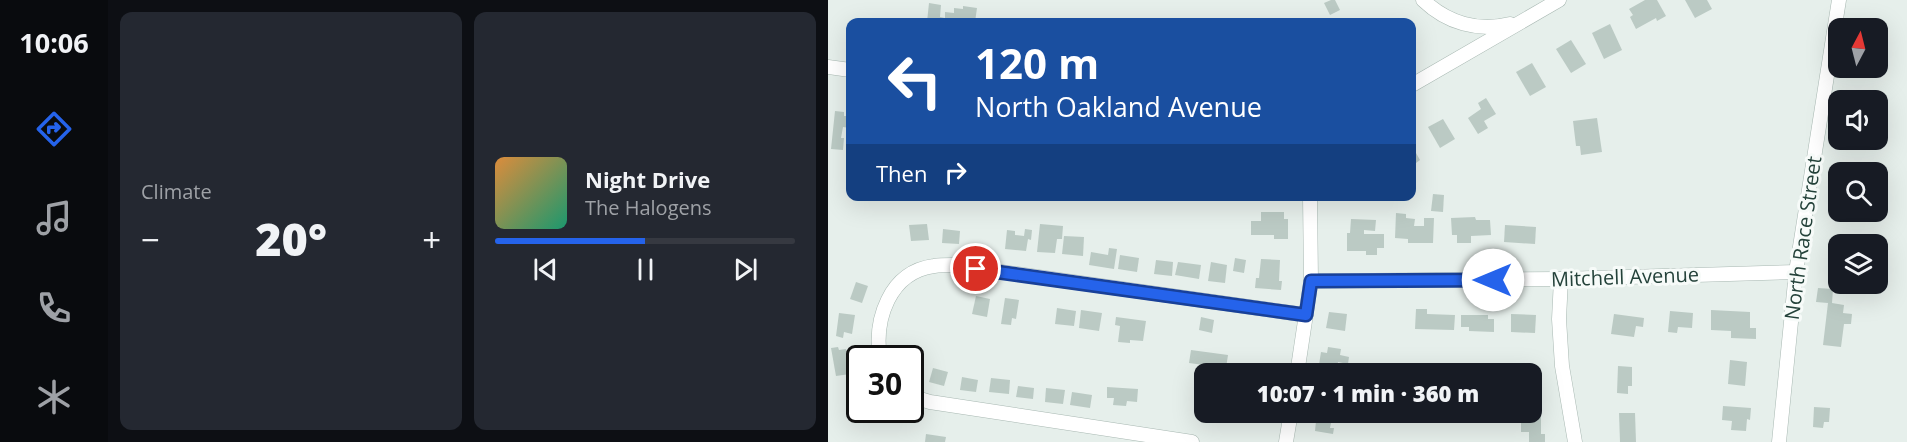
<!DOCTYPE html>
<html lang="en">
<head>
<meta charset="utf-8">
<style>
	body { margin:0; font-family:"Open Sans",sans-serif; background:#242831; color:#f1f3f6; height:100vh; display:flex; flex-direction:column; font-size:22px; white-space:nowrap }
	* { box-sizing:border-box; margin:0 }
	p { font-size:20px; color:#9ea1a6 }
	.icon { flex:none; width:33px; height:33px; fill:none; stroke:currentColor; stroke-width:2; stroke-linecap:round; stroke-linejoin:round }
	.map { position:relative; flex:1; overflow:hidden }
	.side { display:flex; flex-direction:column; gap:12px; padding:12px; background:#0d0f14; width:720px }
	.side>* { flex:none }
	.hud { position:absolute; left:18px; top:18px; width:570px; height:183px; border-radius:12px; box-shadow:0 6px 24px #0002; background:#1a4fa0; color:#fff; overflow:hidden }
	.needle { width:39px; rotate:7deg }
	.buttons { position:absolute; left:1000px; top:18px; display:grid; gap:12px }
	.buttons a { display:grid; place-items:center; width:60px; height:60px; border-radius:12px; background:#171b24; box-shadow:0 6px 24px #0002; font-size:30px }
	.speed { position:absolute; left:18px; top:345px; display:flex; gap:12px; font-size:30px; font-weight:700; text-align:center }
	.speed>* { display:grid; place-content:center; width:78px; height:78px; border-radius:50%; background:#171b24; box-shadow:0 6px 24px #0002; line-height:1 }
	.speed .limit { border:3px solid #111; border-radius:9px; background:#fff; color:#111 }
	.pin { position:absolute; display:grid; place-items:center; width:51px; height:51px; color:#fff; margin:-26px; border:3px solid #fff; border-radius:50%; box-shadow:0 2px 6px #0007 }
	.me { position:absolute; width:66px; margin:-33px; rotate:270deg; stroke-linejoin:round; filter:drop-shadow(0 0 4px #0008) }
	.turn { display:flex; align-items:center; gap:21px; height:126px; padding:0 30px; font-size:27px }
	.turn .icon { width:78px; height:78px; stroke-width:2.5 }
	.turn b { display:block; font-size:42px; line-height:51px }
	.then { display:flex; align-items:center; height:57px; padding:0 30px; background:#0003; gap:12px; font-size:22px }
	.big { font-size:45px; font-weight:800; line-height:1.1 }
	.side .widget { flex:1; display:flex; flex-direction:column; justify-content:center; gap:9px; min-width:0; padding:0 21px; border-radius:12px; background:#242831 }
	.song { display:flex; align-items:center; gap:18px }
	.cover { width:72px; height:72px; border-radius:9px; background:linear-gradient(135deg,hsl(30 70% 55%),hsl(160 70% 35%)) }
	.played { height:6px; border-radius:3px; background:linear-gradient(90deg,#2563eb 50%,#363941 50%) }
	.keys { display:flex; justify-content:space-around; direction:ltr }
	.heat { display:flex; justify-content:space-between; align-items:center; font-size:33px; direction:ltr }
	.side .tiles { flex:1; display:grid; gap:12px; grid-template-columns:repeat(2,1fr) }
	.trip { position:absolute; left:366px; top:363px; width:348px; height:60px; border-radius:12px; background:#171b24; box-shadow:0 6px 24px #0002; font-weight:800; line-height:60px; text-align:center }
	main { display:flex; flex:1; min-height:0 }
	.tab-bar { display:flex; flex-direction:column; width:108px; justify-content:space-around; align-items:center; background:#090b0e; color:#9ea1a6 }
	.tab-bar .icon { width:42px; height:42px }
	.tab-bar .current { color:#2563eb }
	.tab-bar b { font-size:27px; color:#f1f3f6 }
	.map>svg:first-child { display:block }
	.building { fill:#bbcac4 }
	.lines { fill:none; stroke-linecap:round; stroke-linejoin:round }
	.minor-casing { stroke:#a8b8b2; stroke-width:15 }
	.minor { stroke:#fff; stroke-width:14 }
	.route-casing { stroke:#184099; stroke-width:15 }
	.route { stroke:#2563eb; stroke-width:10 }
	.labels { text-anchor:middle; stroke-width:6; stroke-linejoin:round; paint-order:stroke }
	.street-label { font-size:20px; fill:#24423a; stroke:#f7fbf9 }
</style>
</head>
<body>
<main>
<nav class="tab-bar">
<b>10:06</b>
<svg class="icon current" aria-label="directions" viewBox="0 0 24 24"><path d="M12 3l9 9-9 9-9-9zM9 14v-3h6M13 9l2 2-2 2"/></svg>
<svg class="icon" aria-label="music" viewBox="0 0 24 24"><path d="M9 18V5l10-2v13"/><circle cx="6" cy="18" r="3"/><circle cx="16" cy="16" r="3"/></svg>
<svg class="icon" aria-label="phone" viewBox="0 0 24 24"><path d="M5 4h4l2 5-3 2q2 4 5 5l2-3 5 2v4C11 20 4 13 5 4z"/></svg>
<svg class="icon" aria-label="climate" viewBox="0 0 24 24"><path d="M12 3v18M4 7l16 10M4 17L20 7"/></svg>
</nav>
<section class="side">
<div class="tiles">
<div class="widget"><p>Climate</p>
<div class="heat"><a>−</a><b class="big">20°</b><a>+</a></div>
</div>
<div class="widget">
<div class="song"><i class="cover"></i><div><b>Night Drive</b><p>The Halogens</p></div></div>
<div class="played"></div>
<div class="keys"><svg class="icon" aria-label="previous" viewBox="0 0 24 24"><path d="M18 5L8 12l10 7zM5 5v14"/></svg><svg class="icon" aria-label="pause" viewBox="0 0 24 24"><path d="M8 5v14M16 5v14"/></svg><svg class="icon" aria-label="next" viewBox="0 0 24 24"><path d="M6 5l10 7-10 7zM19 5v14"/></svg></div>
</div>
</div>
</section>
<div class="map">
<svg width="1079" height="442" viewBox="0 0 1079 442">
	<rect width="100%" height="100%" fill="#e6efeb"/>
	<g class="building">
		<path d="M 503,0 L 507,0 L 512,10 L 502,15 L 496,3 Z"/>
		<path d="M 817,0 L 829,0 L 838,16 L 829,21 L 828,18 L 808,29 L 802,17 L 805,15 L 801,9 Z"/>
		<path d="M 857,0 L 879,0 L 884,9 L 867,18 Z"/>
		<path d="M 101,3 L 113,5 L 112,17 L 117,18 L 117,12 L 126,13 L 126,8 L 135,9 L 135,6 L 149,8 L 147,22 L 128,20 L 128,22 L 99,22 Z"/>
		<path d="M 782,24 L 794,50 L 776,59 L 764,33 Z"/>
		<path d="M 743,40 L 758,64 L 743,73 L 728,49 Z"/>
		<path d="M 704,63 L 718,87 L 702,96 L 688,72 Z"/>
		<path d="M 658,98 L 668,114 L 656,121 L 660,128 L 650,134 L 640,118 L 653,109 L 650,103 Z"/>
		<path d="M 7,111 L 16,112 L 16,116 L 22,116 L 22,128 L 15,127 L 13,138 L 16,138 L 15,150 L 3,149 Z"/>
		<path d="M 769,118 L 774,152 L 753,155 L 752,146 L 748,146 L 745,121 Z"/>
		<path d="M 615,119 L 627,139 L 612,148 L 600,127 Z"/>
		<path d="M 584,146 L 592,160 L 584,166 Z"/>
		<path d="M 605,194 L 616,195 L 615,212 L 603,211 Z"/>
		<path d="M 433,212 L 456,212 L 456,219 L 460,219 L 460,239 L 446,239 L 446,235 L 423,235 L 423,221 L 433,221 Z"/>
		<path d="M 568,213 L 578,214 L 578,218 L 587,219 L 586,226 L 596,226 L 596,218 L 606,218 L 605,243 L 580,243 L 580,239 L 567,238 Z"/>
		<path d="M 647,217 L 648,220 L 662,220 L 663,235 L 643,236 L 643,243 L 629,243 L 629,235 L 624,235 L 623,218 Z"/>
		<path d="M 523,219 L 548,220 L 547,231 L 536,230 L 536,234 L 556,234 L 556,248 L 549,248 L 549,255 L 538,255 L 538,251 L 519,251 L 519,233 L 522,233 Z"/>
		<path d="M 99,224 L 101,240 L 83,241 L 81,225 Z"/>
		<path d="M 212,224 L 235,226 L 234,239 L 229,239 L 227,253 L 209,252 Z"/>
		<path d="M 677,225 L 708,227 L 707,244 L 676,242 Z"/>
		<path d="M 115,229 L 132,231 L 131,244 L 114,243 Z"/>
		<path d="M 197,229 L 204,230 L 203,240 L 200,239 L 198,251 L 177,249 L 179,230 L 187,231 L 187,235 L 196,236 Z"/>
		<path d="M 236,236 L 256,237 L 255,256 L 234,254 Z"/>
		<path d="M 281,248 L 289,249 L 286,269 L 261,265 L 263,252 L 280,255 Z"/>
		<path d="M 292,255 L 311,258 L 309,272 L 290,269 Z"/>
		<path d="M 407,258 L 418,260 L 416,273 L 405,271 Z"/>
		<path d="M 433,259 L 452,260 L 451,281 L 454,281 L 453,290 L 427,288 L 428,278 L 431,278 Z"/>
		<path d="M 328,260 L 345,262 L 344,276 L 326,274 Z"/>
		<path d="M 350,262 L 373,265 L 371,279 L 347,275 Z"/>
		<path d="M 383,262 L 399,265 L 397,283 L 380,281 Z"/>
		<path d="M 28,282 L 40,286 L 34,303 L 22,299 Z"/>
		<path d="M 990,288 L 1005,289 L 1004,303 L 1016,305 L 1015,313 L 1024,314 L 1023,324 L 1016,324 L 1013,347 L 995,345 L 1000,303 L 988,302 Z"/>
		<path d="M 148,296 L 162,299 L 159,317 L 144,314 Z"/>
		<path d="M 177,298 L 191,300 L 188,319 L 184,318 L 183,325 L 173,324 Z"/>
		<path d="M 229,308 L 248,311 L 246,326 L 227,324 Z"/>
		<path d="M 588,309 L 599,309 L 599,314 L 627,315 L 626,330 L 587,329 Z"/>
		<path d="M 253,310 L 274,313 L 271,331 L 251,328 Z"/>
		<path d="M 883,310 L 922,312 L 922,328 L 928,328 L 928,339 L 903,338 L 903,331 L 883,330 Z"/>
		<path d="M 842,311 L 865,313 L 864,328 L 850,327 L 849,333 L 840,332 Z"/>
		<path d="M 501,312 L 519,314 L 517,331 L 498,328 Z"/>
		<path d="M 11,313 L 27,315 L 24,334 L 16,332 L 15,338 L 8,336 Z"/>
		<path d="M 683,314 L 708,315 L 707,333 L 683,332 Z"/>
		<path d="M 786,314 L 816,318 L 815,327 L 808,326 L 806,337 L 783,334 Z"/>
		<path d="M 633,315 L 660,315 L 660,319 L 666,319 L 666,332 L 641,331 L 641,327 L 633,327 Z"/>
		<path d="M 288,317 L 318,321 L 315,341 L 302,340 L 302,343 L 290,342 L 292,326 L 287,325 Z"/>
		<path d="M 373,317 L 386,320 L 384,333 L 371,330 Z"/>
		<path d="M 10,347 L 11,350 L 18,349 L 19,356 L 22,355 L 23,366 L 21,367 L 22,374 L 8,376 L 3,348 Z"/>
		<path d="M 500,347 L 513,349 L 512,355 L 521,357 L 520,364 L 510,362 L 508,374 L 490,371 L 493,352 L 499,353 Z"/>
		<path d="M 363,350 L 400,355 L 398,368 L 361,363 Z"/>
		<path d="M 902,360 L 919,362 L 917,386 L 900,384 Z"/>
		<rect x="691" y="363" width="11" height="11"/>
		<path d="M 790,366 L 804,367 L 804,386 L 800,386 L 800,394 L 789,393 Z"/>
		<path d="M 105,368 L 120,372 L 116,386 L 101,382 Z"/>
		<path d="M 704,373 L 709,373 L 710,400 L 704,400 Z"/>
		<path d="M 134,377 L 150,380 L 148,392 L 132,390 Z"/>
		<path d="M 163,378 L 182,380 L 181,394 L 161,392 Z"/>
		<path d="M 190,386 L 206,388 L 205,399 L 188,397 Z"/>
		<path d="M 279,387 L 310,389 L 309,402 L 299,401 L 298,406 L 285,405 L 286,398 L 279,398 Z"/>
		<path d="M 218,388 L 237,390 L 235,404 L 217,402 Z"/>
		<path d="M 244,392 L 264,395 L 262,408 L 242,405 Z"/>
		<path d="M 32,398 L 32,410 L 38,410 L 41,414 L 29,421 L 19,405 Z"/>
		<path d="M 895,406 L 923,408 L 922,420 L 919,419 L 918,431 L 903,430 L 904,421 L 894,420 Z"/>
		<path d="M 986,407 L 1002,408 L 1001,422 L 996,422 L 995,428 L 985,427 Z"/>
		<path d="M 713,413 L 713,434 L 717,434 L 717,442 L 701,442 L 701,432 L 693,432 L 693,423 L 700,423 L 700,414 Z"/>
		<path d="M 791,413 L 807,413 L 808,442 L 792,442 Z"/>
		<path d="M 488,421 L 503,423 L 502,428 L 506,428 L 505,434 L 487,431 Z"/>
		<path d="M 98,434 L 118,437 L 117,442 L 97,442 Z"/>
	</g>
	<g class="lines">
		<g class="minor-casing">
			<g id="minor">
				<path d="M 595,0 C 619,23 650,32 682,24"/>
				<path d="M 0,67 L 22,70"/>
				<path d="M 584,85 L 731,0"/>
				<path d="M 733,279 L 731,319 L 734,366 L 747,442"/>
				<path d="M 483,281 L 733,279 L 968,272"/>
				<path d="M 52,358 C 46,320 61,272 106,266 C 112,265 119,265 125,265 L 478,315"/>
				<path d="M 469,374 L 483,281 L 482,196"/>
				<path d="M 82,396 L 102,402 L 364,442"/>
				<path d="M 458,442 L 463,412"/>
				<path d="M 951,442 L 968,272 L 1011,0"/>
			</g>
		</g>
		<use href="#minor" class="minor"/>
	</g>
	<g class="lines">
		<g class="route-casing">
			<path id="route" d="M 148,269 L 478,315 L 483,281 L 665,280"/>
		</g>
		<use href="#route" class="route"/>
	</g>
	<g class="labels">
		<g class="street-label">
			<text transform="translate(975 238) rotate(-82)" y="7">North Race Street</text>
			<text transform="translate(797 277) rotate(-2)" y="7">Mitchell Avenue</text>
		</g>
	</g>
</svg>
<div class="buttons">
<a><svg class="needle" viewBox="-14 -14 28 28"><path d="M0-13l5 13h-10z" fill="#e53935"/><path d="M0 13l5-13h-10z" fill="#9ea1a6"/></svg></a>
<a><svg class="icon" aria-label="sound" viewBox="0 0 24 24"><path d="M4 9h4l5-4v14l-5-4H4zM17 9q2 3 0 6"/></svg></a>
<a><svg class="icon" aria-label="search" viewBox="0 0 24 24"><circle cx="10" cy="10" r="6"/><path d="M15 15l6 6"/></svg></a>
<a><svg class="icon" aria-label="layers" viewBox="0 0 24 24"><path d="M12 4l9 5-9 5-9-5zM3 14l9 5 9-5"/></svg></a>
</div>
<div class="speed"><div class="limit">30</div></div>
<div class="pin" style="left:148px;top:269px;background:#d93025"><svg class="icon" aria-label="arrive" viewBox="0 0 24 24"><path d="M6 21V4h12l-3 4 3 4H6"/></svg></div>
<svg class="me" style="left:665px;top:280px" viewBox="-20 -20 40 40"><circle r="19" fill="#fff"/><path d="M0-13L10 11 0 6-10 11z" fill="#2563eb"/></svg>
<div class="trip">10:07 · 1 min · 360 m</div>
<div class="hud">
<div class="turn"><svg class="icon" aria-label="left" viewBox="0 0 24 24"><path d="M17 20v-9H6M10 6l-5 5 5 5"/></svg><div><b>120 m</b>North Oakland Avenue</div></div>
<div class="then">Then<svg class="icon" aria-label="right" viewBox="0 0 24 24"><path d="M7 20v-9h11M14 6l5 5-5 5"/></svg></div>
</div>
</div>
</main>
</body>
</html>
